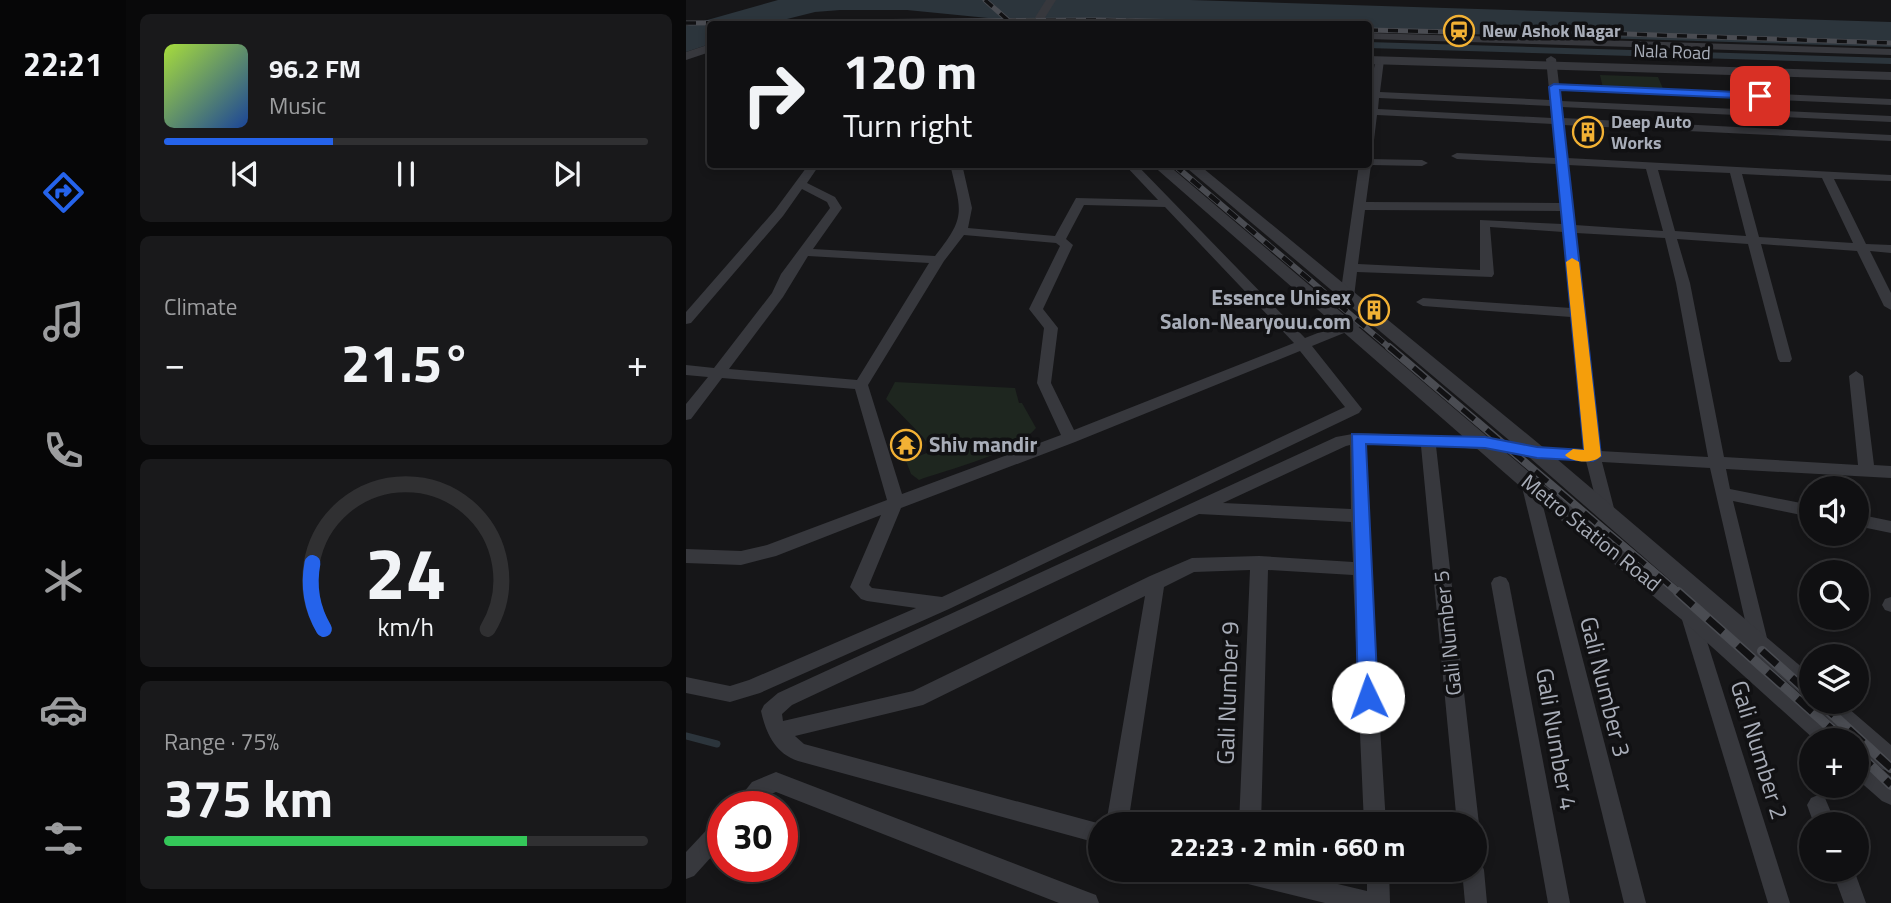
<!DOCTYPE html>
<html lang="en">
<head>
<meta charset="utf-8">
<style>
	body { margin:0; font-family:"Titillium Web",sans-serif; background:#19191b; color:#f1f3f6; height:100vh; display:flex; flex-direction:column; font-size:26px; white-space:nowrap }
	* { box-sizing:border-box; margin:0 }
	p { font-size:23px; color:#9c9d9f }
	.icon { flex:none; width:38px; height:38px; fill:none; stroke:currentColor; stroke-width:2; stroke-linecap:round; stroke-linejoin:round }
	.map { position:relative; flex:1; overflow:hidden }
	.details { display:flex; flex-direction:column; gap:14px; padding:14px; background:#09090a; width:560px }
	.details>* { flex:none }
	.guide { position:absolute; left:21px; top:21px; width:665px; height:147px; border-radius:7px; box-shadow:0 4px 10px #0003,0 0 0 2px #303032; background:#101012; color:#f1f3f6; overflow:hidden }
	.fabs { position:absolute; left:1113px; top:476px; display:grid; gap:14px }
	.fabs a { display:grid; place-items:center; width:70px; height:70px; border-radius:50%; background:#101012; box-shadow:0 4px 10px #0003,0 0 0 2px #303032; font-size:35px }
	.speed { position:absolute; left:21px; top:791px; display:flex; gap:14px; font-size:35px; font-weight:700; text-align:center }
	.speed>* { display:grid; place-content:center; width:91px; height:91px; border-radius:50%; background:#101012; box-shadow:0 4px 10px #0003,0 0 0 2px #303032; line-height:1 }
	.speed .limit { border:10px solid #d22; background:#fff; color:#111 }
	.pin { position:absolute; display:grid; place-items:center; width:60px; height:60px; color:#fff; margin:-30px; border-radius:14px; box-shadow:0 4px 10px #0006 }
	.me { position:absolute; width:77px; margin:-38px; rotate:357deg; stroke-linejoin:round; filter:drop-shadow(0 0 5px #0008) }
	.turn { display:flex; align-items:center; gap:24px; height:147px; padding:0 21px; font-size:32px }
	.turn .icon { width:91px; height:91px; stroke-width:2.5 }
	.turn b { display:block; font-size:49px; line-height:60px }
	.big { font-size:52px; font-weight:700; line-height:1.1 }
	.details .tile { flex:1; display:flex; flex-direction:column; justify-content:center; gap:10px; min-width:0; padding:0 24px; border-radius:10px; background:#19191b }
	.details .dial { align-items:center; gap:0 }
	.dial svg { height:182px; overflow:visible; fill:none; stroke:#303032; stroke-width:7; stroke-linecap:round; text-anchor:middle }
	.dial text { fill:#f1f3f6; stroke:none }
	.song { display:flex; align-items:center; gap:21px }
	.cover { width:84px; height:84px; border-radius:10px; background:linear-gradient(135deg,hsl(80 70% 55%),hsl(220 70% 35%)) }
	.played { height:7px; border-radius:4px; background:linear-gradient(90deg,#2563eb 35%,#303032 35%) }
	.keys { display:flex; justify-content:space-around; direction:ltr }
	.heat { display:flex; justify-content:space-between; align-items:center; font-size:38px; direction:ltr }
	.charge { height:10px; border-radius:5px; background:linear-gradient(90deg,#34c759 75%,#303032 0) }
	.trip { position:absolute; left:402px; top:812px; width:399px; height:70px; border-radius:35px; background:#101012; box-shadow:0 4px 10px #0003,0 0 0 2px #303032; font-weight:700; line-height:70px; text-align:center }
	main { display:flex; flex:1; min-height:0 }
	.tabs { display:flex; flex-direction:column; width:126px; justify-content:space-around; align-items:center; background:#060607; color:#9c9d9f }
	.tabs .icon { width:49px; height:49px }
	.tabs .current { color:#2563eb }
	.tabs b { font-size:32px; color:#f1f3f6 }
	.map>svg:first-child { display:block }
	.green { fill:#1e261f }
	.water { fill:#2c353c }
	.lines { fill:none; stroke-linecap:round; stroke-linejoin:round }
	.stream { stroke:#2c353c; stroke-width:7 }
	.canal { fill:#2c353c; fill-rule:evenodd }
	.minor { fill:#37383d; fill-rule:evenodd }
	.tertiary { fill:#37383d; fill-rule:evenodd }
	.rail-far3-casing { stroke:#4a4c52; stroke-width:5 }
	.rail-far2-casing { stroke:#4a4c52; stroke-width:6 }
	.rail-far1-casing { stroke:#4a4c52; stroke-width:8 }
	.rail-casing { stroke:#4a4c52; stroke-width:10 }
	.rail-far3 { stroke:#111113; stroke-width:3.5; stroke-dasharray:10; stroke-linecap:butt }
	.rail-far2 { stroke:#111113; stroke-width:4.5; stroke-dasharray:12; stroke-linecap:butt }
	.rail-far1 { stroke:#111113; stroke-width:5; stroke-dasharray:16; stroke-linecap:butt }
	.rail { stroke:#111113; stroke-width:7; stroke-dasharray:20; stroke-linecap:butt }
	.route { fill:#2563eb; stroke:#184099; stroke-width:2 }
	.slow { fill:#f59e0b }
	.labels { text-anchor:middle; stroke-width:7; stroke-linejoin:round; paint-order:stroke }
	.far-poi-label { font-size:18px; font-weight:bold; fill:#a8adb8; stroke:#111113; text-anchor:start }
	.far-street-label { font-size:18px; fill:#a8adb8; stroke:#111113 }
	.poi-label { font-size:21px; font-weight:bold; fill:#a8adb8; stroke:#111113; text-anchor:end }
	.street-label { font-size:21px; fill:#a8adb8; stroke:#111113 }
	.near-street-label { font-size:24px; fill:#a8adb8; stroke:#111113 }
</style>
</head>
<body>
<main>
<nav class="tabs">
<b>22:21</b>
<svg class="icon current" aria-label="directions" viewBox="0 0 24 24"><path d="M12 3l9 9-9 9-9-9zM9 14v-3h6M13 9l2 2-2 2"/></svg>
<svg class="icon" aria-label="music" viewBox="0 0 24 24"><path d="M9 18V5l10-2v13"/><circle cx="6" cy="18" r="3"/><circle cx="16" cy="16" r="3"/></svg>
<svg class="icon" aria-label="phone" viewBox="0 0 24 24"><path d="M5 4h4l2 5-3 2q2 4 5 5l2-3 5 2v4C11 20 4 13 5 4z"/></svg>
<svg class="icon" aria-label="climate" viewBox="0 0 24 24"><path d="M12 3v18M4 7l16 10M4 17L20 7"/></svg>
<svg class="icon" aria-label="car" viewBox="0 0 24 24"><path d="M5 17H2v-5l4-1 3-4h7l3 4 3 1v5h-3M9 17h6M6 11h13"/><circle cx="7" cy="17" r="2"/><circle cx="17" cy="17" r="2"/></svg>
<svg class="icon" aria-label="filters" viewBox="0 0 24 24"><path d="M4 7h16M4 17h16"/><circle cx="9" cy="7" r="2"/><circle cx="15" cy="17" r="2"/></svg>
</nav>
<section class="details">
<div class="tile">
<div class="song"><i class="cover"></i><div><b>96.2 FM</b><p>Music</p></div></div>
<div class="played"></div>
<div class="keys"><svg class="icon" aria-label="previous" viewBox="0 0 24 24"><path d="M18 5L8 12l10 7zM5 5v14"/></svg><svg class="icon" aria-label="pause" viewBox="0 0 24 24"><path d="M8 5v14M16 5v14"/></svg><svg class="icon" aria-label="next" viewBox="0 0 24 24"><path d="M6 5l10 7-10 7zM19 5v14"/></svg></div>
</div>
<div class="tile"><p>Climate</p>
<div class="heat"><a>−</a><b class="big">21.5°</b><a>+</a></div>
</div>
<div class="tile dial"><svg viewBox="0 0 100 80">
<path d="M14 69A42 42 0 1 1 86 69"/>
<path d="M14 69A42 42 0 0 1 9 40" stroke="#2563eb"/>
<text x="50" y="56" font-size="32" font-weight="700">24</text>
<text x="50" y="72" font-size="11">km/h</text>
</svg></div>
<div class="tile"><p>Range · 75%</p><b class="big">375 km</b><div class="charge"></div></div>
</section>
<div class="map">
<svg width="1205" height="903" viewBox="0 0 1205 903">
	<rect width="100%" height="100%" fill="#161618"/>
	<g class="green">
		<path d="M 914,75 L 972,77 L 978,91 L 917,88 Z"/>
		<path d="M 209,382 L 329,388 L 333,403 L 336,403 L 350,428 C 328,454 266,468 233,480 L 225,474 L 220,461 L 246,451 L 237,437 L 200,399 Z"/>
	</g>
	<path class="water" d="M 92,0 L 504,0 L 1205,22 L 1205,47 L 683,31 L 682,24 L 457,24 L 322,20 L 221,10 L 154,10 L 129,12 L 81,24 L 24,24 L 24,44 L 0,52 L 0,26 Z"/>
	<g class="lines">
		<path class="stream" d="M 0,736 L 31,744"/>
		<path class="canal" d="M 682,42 L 1205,58 L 1205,64 L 682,48 Z"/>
		<g class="minor">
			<path d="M 682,33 L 1205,49 L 1205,55 L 682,39 Z"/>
			<path d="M 865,56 L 870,59 L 873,84 L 1205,99 L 1205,105 L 873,90 L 875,101 L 1205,116 L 1205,122 L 875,107 L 877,118 L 1205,135 L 1205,141 L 877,125 L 881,158 L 1205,175 L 1205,181 L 1148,179 L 1180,244 L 1205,245 L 1205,253 L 1184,251 L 1205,293 L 1205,310 L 1198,306 L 1171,251 L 1075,244 L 1106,359 L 1104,362 L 1094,362 L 1092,359 L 1062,244 L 991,239 L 1004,283 L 1038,457 L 1172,465 L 1163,376 L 1170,371 L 1177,376 L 1188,465 L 1205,466 L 1205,478 L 1040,469 L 1044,489 L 1125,505 L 1125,517 L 1047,501 L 1082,642 L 1080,647 L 1073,650 L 1066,647 L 1064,642 L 1024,468 L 916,462 L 929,512 L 927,516 L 915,516 L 913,512 L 900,461 C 850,458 801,448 750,446 L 793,824 L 789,831 L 789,824 L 771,824 L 735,446 L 680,444 L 681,516 L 700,824 L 678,824 L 667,575 L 582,570 L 575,824 L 553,824 L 564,570 L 508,572 L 478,587 L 442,824 L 420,824 L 459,596 L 237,705 L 109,736 L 118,744 L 415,824 L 415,844 L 112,761 C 89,753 80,733 75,711 L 78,705 L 92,693 L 650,437 L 672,433 L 799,438 L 851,448 L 899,450 L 885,317 L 737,306 L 730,302 L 737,298 L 885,308 L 877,232 L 804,227 L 808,274 L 806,277 L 671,272 L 668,297 L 661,301 L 654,297 L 673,164 L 682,164 L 682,159 L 736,160 L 742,163 L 736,166 L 685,165 L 680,202 L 874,203 L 870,164 L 771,159 L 765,156 L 771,153 L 870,158 L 867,124 L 691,115 L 688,140 L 682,143 L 682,99 L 690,58 L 698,60 L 694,92 L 864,100 L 860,59 ZM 693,98 L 865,106 L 866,118 L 692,109 ZM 882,165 L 960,169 L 977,231 L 889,225 ZM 972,170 L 1044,173 L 1060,236 L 989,231 ZM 1056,174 L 1136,178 L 1167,243 L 1073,237 ZM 679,210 L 875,211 L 876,224 L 794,220 L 794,270 L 672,264 ZM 890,233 L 979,238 L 990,283 L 1022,457 L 914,451 ZM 664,445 L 665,509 L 537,503 L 660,446 ZM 513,514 L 665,522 L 667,562 L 573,556 L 506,558 L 464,576 L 227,691 L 97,721 L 96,714 L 106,705 Z"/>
			<path d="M 123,164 L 134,164 L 121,183 L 149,197 L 156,208 L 127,249 L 249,256 C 281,216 275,212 264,164 L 276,164 L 286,208 L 282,228 L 369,236 L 390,198 L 472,200 L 438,164 L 450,164 L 619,338 L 680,314 L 690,314 L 692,317 L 690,320 L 626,346 L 676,409 L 673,413 L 263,609 L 74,693 L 44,702 L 0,693 L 0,677 L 44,686 L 63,680 L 230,608 L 181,601 L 175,599 L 164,587 L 195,515 L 90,556 L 55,565 L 0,563 L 0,549 L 55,551 L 81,545 L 201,500 L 169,389 L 36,378 L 5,419 L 0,420 L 0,404 L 22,377 L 0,375 L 0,365 L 28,368 L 86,293 L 95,274 L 144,208 L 141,202 L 116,189 L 97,216 L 5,323 L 0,324 L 0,312 L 89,210 ZM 398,205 L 479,207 L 608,343 L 388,430 L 365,383 L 372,328 L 357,309 L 387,245 L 380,239 ZM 278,235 L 370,243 L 374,246 L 343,309 L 358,328 L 351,383 L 375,435 L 216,494 L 182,385 L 258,261 ZM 122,256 L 243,263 L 171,380 L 43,369 L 97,297 ZM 614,351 L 659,407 L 256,597 L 186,588 L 183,585 L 215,508 L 389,442 Z"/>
			<path d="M 843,477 L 851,483 L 960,903 L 938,903 L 835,483 Z"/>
			<path d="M 1171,514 L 1205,521 L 1205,533 L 1171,526 Z"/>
			<path d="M 814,576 L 820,578 L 823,583 L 884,903 L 862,903 L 805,583 L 808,578 Z"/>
			<path d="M 1205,597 L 1205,612 L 1199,610 L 1196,605 L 1199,599 Z"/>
			<path d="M 1003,606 L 1009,608 L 1012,613 L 1104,903 L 1082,903 L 994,613 L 997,608 Z"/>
			<path d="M 90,772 L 402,892 L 410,895 L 413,903 L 373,903 L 90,792 L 80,796 L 70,807 L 46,807 L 66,782 Z"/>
			<path d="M 1132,795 L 1139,798 L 1150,824 L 1128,824 L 1121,805 L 1125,798 Z"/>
			<path d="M 37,818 L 37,844 L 8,876 L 0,879 L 0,852 L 29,821 Z"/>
			<path d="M 789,860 L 795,862 L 798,870 L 801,903 L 779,903 L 776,870 L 789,870 Z"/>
			<path d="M 539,870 L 593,870 L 681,891 L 681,870 L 703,870 L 704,903 L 639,903 L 550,881 L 542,878 Z"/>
			<path d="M 1146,870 L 1168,870 L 1180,903 L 1158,903 Z"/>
		</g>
		<g class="tertiary">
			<path d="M 360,0 L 370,0 L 355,24 L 345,24 Z"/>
			<path d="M 24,44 L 24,52 L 0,60 L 0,52 Z"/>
			<path d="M 682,56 L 1205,72 L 1205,80 L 682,64 Z"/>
			<path d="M 465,164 L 481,164 L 850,478 L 1011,607 L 1155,732 L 1158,740 L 1129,740 L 995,619 L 836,488 Z"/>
			<path d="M 496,164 L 512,164 L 858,448 L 1125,675 L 1125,699 L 1117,696 L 844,458 Z"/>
			<path d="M 1127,702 L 1155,702 L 1205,745 L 1205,772 L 1196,769 L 1171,746 L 1171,740 L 1165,740 L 1131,709 Z"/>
			<path d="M 1171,752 L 1180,755 L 1205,777 L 1205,805 L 1196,801 L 1171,779 Z"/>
		</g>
		<g class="rail-far3-casing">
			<g id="rail-far3">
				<path d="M 299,0 L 324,22"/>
				<path d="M 0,23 L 411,20 L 604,24"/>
				<path d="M 682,30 L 766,32"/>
				<path d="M 911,33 L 1205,43"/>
			</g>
		</g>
		<g class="rail-far2-casing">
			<path id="rail-far2" d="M 487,164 L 705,349"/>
		</g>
		<g class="rail-far1-casing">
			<path id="rail-far1" d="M 703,347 L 994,594"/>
		</g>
		<g class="rail-casing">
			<g id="rail">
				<path d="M 992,592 L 1158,740"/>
				<path d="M 1076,651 L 1125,695"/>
				<path d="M 1133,702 L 1205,768"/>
				<path d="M 1171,752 L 1205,785"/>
			</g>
		</g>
		<use href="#rail-far3" class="rail-far3"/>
		<use href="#rail-far2" class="rail-far2"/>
		<use href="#rail-far1" class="rail-far1"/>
		<use href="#rail" class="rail"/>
	</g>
	<path class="route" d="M 868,84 L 1074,93 L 1080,96 L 1074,99 L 874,90 L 915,456 L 907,461 L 851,458 L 799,448 L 680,444 L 692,697 L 689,703 L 682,705 L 675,703 L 672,697 L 666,434 L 799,437 L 851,447 L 898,450 L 863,87 Z"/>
	<path class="slow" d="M 886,258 L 893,262 L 915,456 C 908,464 886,463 879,455 L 887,449 L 898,450 L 880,262 Z"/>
	<defs>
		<g id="station-ring" transform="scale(1.575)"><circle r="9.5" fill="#111113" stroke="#f2b134" stroke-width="1.5"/><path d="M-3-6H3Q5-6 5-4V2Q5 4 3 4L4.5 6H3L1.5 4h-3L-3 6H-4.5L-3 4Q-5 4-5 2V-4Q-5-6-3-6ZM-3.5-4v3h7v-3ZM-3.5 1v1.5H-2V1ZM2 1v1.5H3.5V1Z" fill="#f2b134"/></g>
		<g id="building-ring" transform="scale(1.575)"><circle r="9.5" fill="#111113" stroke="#f2b134" stroke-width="1.5"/><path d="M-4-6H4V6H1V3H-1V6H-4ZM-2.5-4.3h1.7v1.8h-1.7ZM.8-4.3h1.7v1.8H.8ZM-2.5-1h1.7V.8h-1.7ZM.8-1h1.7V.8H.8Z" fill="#f2b134"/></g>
		<g id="temple-ring" transform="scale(1.575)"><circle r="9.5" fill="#111113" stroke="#f2b134" stroke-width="1.5"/><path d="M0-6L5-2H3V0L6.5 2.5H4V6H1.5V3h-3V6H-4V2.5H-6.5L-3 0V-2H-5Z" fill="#f2b134"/></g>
	</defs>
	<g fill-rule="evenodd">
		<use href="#station-ring" x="773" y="31"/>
		<use href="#building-ring" x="902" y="132"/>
		<use href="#building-ring" x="688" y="310"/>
		<use href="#temple-ring" x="220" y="445"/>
	</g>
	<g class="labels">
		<g class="far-poi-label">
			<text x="796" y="37">New Ashok Nagar</text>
			<text x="925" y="128">Deep Auto<tspan x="925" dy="21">Works</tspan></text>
		</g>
		<g class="far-street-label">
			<text transform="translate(986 52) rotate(2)" y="6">Nala Road</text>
		</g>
		<g class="poi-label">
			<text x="665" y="305">Essence Unisex<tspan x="665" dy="24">Salon-Nearyouu.com</tspan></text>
			<text x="243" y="452" text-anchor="start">Shiv mandir</text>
		</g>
		<g class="street-label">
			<text transform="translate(905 533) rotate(39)" y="7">Metro Station Road</text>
			<text transform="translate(762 633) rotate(-96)" y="7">Gali Number 5</text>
		</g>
		<g class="near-street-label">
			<text transform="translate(919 687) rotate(76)" y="8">Gali Number 3</text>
			<text transform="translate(542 693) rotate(-88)" y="8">Gali Number 9</text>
			<text transform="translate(870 739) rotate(80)" y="8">Gali Number 4</text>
			<text transform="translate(1073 750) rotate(73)" y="8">Gali Number 2</text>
		</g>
	</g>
</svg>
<div class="fabs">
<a><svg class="icon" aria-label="sound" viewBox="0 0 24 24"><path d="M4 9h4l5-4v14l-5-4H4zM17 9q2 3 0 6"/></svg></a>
<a><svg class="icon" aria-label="search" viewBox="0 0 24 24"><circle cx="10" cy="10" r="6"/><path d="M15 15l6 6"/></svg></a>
<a><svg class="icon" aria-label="layers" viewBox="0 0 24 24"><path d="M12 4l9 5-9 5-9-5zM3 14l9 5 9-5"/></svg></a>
<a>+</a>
<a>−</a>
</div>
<div class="speed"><div class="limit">30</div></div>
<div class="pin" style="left:1074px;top:96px;background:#d93025"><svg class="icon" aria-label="arrive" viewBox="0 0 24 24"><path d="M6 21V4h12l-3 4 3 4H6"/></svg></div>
<svg class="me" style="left:682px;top:697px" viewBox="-20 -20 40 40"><circle r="19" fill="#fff"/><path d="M0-13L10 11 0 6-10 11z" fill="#2563eb"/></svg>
<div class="trip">22:23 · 2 min · 660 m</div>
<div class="guide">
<div class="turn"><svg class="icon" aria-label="right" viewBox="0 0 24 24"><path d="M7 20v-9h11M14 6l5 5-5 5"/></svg><div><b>120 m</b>Turn right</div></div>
</div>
</div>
</main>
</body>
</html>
